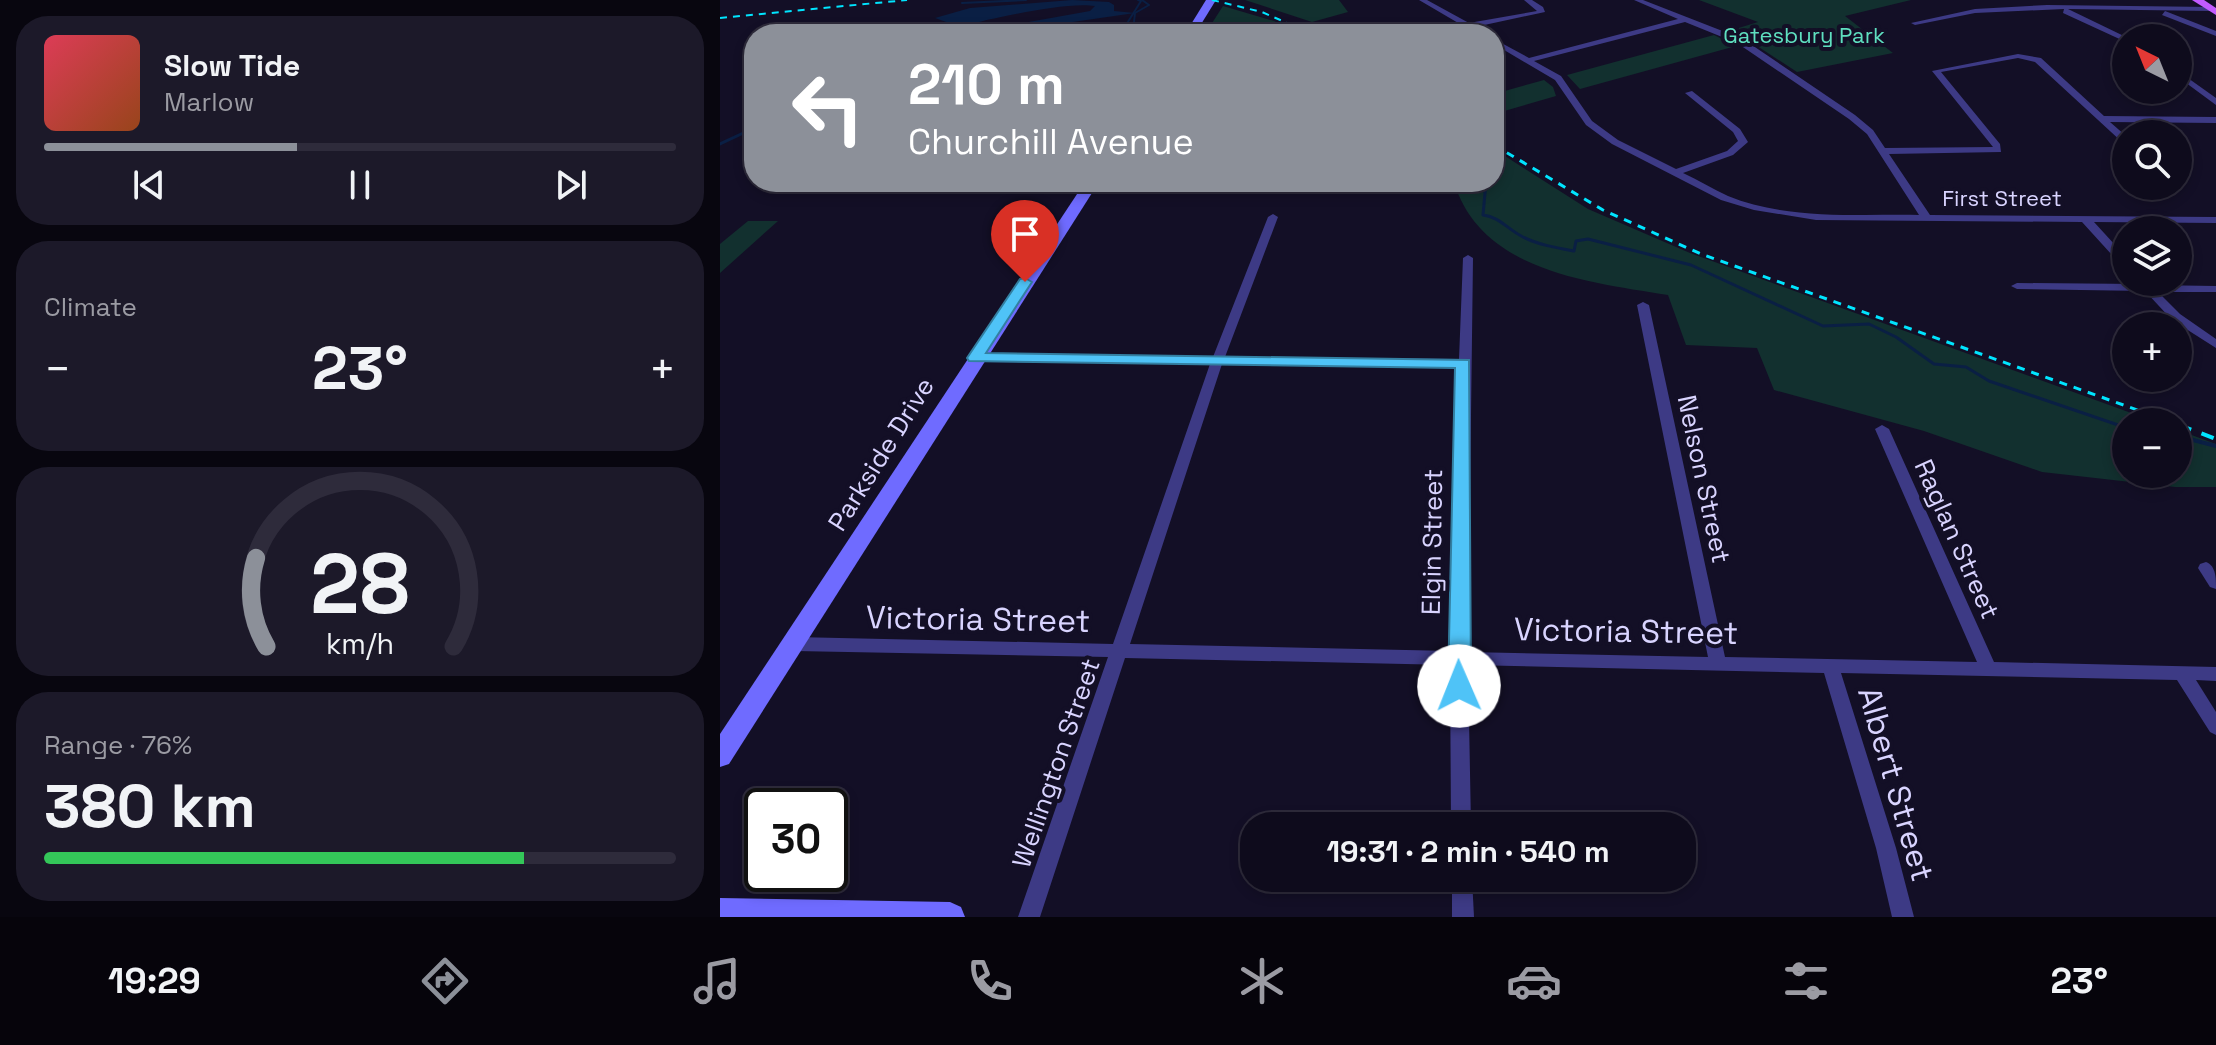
<!DOCTYPE html>
<html lang="en">
<head>
<meta charset="utf-8">
<style>
	body { margin:0; font-family:"Space Grotesk",sans-serif; background:#1c1929; color:#f1f3f6; height:100vh; display:flex; flex-direction:column; font-size:30px; white-space:nowrap }
	* { box-sizing:border-box; margin:0 }
	p { font-size:26px; color:#9b9ba3 }
	.icon { flex:none; width:44px; height:44px; fill:none; stroke:currentColor; stroke-width:2; stroke-linecap:round; stroke-linejoin:round }
	.map { position:relative; flex:1; overflow:hidden }
	.details { display:flex; flex-direction:column; gap:16px; padding:16px; background:#08060f; width:720px }
	.details>* { flex:none }
	.guide { position:absolute; left:24px; top:24px; width:760px; height:168px; border-radius:32px; box-shadow:0 4px 12px #0003,0 0 0 2px #2e2b3b; background:#8c9099; color:#fff; overflow:hidden }
	.needle { width:52px; rotate:317deg }
	.tools { position:absolute; left:1392px; top:24px; display:grid; gap:16px }
	.tools a { display:grid; place-items:center; width:80px; height:80px; border-radius:50%; background:#0e0b1c; box-shadow:0 4px 12px #0003,0 0 0 2px #2e2b3b; font-size:40px }
	.speed { position:absolute; left:24px; top:788px; display:flex; gap:16px; font-size:40px; font-weight:700; text-align:center }
	.speed>* { display:grid; place-content:center; width:104px; height:104px; border-radius:50%; background:#0e0b1c; box-shadow:0 4px 12px #0003,0 0 0 2px #2e2b3b; line-height:1 }
	.speed .limit { border:4px solid #111; border-radius:12px; background:#fff; color:#111 }
	.pin { position:absolute; display:grid; place-items:center; width:68px; height:68px; color:#fff; margin:-82px -34px; border-radius:50% 50% 50% 0; rotate:-45deg; box-shadow:0 0 8px #0007 }
	.pin .icon { rotate:45deg }
	.me { position:absolute; width:88px; margin:-44px; rotate:359deg; stroke-linejoin:round; filter:drop-shadow(0 0 6px #0008) }
	.turn { display:flex; align-items:center; gap:28px; height:168px; padding:0 32px; font-size:36px }
	.turn .icon { width:104px; height:104px; stroke-width:2.5 }
	.turn b { display:block; font-size:56px; line-height:68px }
	.big { font-size:60px; font-weight:800; line-height:1.1 }
	.details .widget { flex:1; display:flex; flex-direction:column; justify-content:center; gap:12px; min-width:0; padding:0 28px; border-radius:32px; background:#1c1929 }
	.details .dial { align-items:center; gap:0 }
	.dial svg { height:208px; overflow:visible; fill:none; stroke:#2e2b3b; stroke-width:7; stroke-linecap:round; text-anchor:middle }
	.dial text { fill:#f1f3f6; stroke:none }
	.song { display:flex; align-items:center; gap:24px }
	.cover { width:96px; height:96px; border-radius:12px; background:linear-gradient(135deg,hsl(350 70% 55%),hsl(20 70% 35%)) }
	.played { height:8px; border-radius:4px; background:linear-gradient(90deg,#8c9099 40%,#2e2b3b 40%) }
	.keys { display:flex; justify-content:space-around; direction:ltr }
	.heat { display:flex; justify-content:space-between; align-items:center; font-size:44px; direction:ltr }
	.charge { height:12px; border-radius:6px; background:linear-gradient(90deg,#34c759 76%,#2e2b3b 0) }
	.trip { position:absolute; left:520px; top:812px; width:456px; height:80px; border-radius:32px; background:#0e0b1c; box-shadow:0 4px 12px #0003,0 0 0 2px #2e2b3b; font-weight:800; line-height:80px; text-align:center }
	.tabs { display:flex; height:128px; justify-content:space-around; align-items:center; background:#06040b; color:#9b9ba3 }
	.tabs .icon { width:56px; height:56px }
	.tabs .selected { color:#8c9099 }
	.tabs b { font-size:36px; color:#f1f3f6 }
	main { display:flex; flex:1; min-height:0 }
	.map>svg:first-child { display:block }
	.green { fill:#12302f }
	.water { fill:#0a1f44 }
	.lines { fill:none; stroke-linecap:round; stroke-linejoin:round }
	.stream-far2 { stroke:#0a1f44; stroke-width:2 }
	.stream-far1 { stroke:#0a1f44; stroke-width:3 }
	.stream { stroke:#0a1f44; stroke-width:4 }
	.street { fill:#3d3a85; fill-rule:evenodd }
	.secondary { fill:#6f6bff; fill-rule:evenodd }
	.primary { fill:#c25bff; fill-rule:evenodd }
	.rail-far2 { stroke:#00e5ff; stroke-width:2; stroke-dasharray:7 6; stroke-linecap:butt }
	.rail-far1 { stroke:#00e5ff; stroke-width:3; stroke-dasharray:8 7; stroke-linecap:butt }
	.rail { stroke:#00e5ff; stroke-width:4; stroke-dasharray:13 11; stroke-linecap:butt }
	.route { fill:#4fc3f7; stroke:#337fa1; stroke-width:2 }
	.labels { text-anchor:middle; stroke-width:8; stroke-linejoin:round; paint-order:stroke }
	.far-park-label { font-size:22px; fill:#5fe0c0; stroke:#130f26 }
	.far-street-label { font-size:22px; fill:#d9d4ff; stroke:#130f26 }
	.street-label { font-size:26px; fill:#d9d4ff; stroke:#130f26 }
	.near-street-label { font-size:32px; fill:#d9d4ff; stroke:#130f26 }
</style>
</head>
<body>
<main>
<section class="details">
<div class="widget">
<div class="song"><i class="cover"></i><div><b>Slow Tide</b><p>Marlow</p></div></div>
<div class="played"></div>
<div class="keys"><svg class="icon" aria-label="previous" viewBox="0 0 24 24"><path d="M18 5L8 12l10 7zM5 5v14"/></svg><svg class="icon" aria-label="pause" viewBox="0 0 24 24"><path d="M8 5v14M16 5v14"/></svg><svg class="icon" aria-label="next" viewBox="0 0 24 24"><path d="M6 5l10 7-10 7zM19 5v14"/></svg></div>
</div>
<div class="widget"><p>Climate</p>
<div class="heat"><a>−</a><b class="big">23°</b><a>+</a></div>
</div>
<div class="widget dial"><svg viewBox="0 0 100 80">
<path d="M14 69A42 42 0 1 1 86 69"/>
<path d="M14 69A42 42 0 0 1 10 35" stroke="#8c9099"/>
<text x="50" y="56" font-size="32" font-weight="700">28</text>
<text x="50" y="72" font-size="11">km/h</text>
</svg></div>
<div class="widget"><p>Range · 76%</p><b class="big">380 km</b><div class="charge"></div></div>
</section>
<div class="map">
<svg width="1496" height="917" viewBox="0 0 1496 917">
	<rect width="100%" height="100%" fill="#130f26"/>
	<g class="green">
		<path d="M 525,0 L 619,0 L 628,12 L 592,22 Z"/>
		<path d="M 979,0 L 1191,0 L 1125,16 L 1173,53 L 1077,72 L 1028,40 L 1009,31 L 1038,22 Z"/>
		<path d="M 503,6 L 554,21 L 580,34 L 485,34 Z"/>
		<path d="M 994,35 L 1016,46 L 860,89 L 847,75 Z"/>
		<path d="M 824,80 L 833,87 L 836,96 L 774,114 L 774,94 Z"/>
		<path d="M 774,149 L 868,209 L 970,253 L 1436,422 L 1406,422 L 1406,474 L 1458,474 L 1458,430 L 1496,444 L 1496,487 L 1455,487 L 1322,472 L 1204,431 L 1054,390 L 1037,348 L 966,345 L 948,295 C 870,282 761,272 734,182 L 774,182 Z"/>
		<path d="M 28,221 L 58,221 L 0,273 L 0,244 Z"/>
	</g>
	<path class="water" d="M 352,0 L 389,2 L 394,5 L 394,11 L 415,13 L 311,28 L 302,27 L 303,23 L 370,11 L 375,6 C 349,2 290,15 263,21 C 248,25 236,31 220,28 L 229,23 L 215,18 L 250,8 Z"/>
	<g class="lines">
		<g class="stream-far2">
			<path d="M 422,0 L 429,5 L 415,13 L 414,22 L 422,31"/>
			<path d="M 242,3 L 306,0"/>
			<path d="M 411,32 L 406,25 L 421,1 L 418,0"/>
			<path d="M 383,34 L 422,31 L 430,34"/>
		</g>
		<g class="stream-far1">
			<path d="M 0,144 L 34,128"/>
			<path d="M 766,182 L 763,215 C 780,217 787,229 803,237 C 819,245 837,248 854,251 L 856,241 L 868,239 L 971,265 L 1103,326 L 1149,324 L 1176,337 L 1214,364 L 1246,367 L 1269,381 L 1404,427"/>
		</g>
		<g class="stream">
			<path d="M 1398,425 L 1406,428"/>
			<path d="M 1458,436 L 1496,446"/>
		</g>
		<g class="street">
			<path d="M 699,0 L 707,0 L 749,23 L 817,11 L 804,0 L 812,0 L 823,7 L 825,12 L 755,27 L 766,34 L 757,34 Z"/>
			<path d="M 914,0 L 923,0 L 1023,39 L 1135,115 L 1153,130 L 1165,148 L 1273,147 L 1212,71 L 1298,54 L 1321,58 L 1384,116 L 1496,117 L 1496,123 L 1390,122 L 1406,136 L 1406,144 L 1403,143 L 1315,62 L 1298,58 L 1221,72 L 1280,144 L 1281,152 L 1169,154 L 1210,215 L 1496,217 L 1496,223 L 1374,222 L 1406,257 L 1406,267 L 1402,266 L 1362,222 L 1096,220 L 1034,210 L 1001,200 L 892,144 L 866,125 L 835,80 L 774,44 L 774,39 L 809,58 L 958,19 ZM 965,22 L 1017,43 L 1129,119 L 1147,134 L 1199,215 C 1137,214 1067,220 1008,196 C 993,189 978,180 963,173 L 1013,155 L 1028,142 L 1020,129 L 972,91 L 965,93 L 1013,132 L 1018,141 L 1007,151 L 956,169 L 898,140 L 872,121 L 841,76 L 814,61 Z"/>
			<path d="M 1327,5 L 1492,7 L 1496,9 L 1492,11 L 1348,9 L 1408,38 L 1406,42 L 1343,13 L 1344,9 L 1255,13 L 1195,25 L 1191,23 L 1255,9 Z"/>
			<path d="M 1445,11 L 1496,31 L 1496,36 L 1442,15 Z"/>
			<path d="M 1458,71 L 1496,98 L 1496,105 L 1458,77 Z"/>
			<path d="M 553,214 L 558,217 L 505,357 L 739,359 L 743,258 L 748,255 L 753,258 L 748,652 L 988,657 L 917,305 L 923,302 L 929,305 L 1005,657 L 1257,662 L 1155,429 L 1162,425 L 1169,429 L 1274,662 L 1496,667 L 1496,681 L 1476,680 L 1496,712 L 1496,735 L 1490,732 L 1457,680 L 1121,673 L 1176,848 L 1194,917 L 1172,917 L 1156,848 L 1104,673 L 748,665 L 751,826 L 731,826 L 730,665 L 405,658 L 320,917 L 298,917 L 388,657 L 75,651 L 69,649 L 67,644 L 69,639 L 75,637 L 393,644 L 490,364 L 255,362 L 249,358 L 255,354 L 493,357 L 548,217 ZM 502,364 L 739,367 L 731,651 L 410,644 Z"/>
			<path d="M 1418,282 L 1428,282 L 1431,285 L 1496,286 L 1496,292 L 1438,292 L 1460,314 L 1496,339 L 1496,348 L 1452,320 L 1425,291 L 1297,289 L 1291,286 L 1297,283 L 1418,284 Z"/>
			<path d="M 1486,562 C 1496,566 1496,578 1496,589 L 1490,587 L 1478,568 L 1480,564 Z"/>
			<path d="M 732,878 L 752,878 L 754,917 L 732,917 Z"/>
		</g>
		<g class="secondary">
			<path d="M 486,0 L 496,0 L 475,34 L 465,34 Z"/>
			<path d="M 365,182 L 379,182 L 9,764 L 0,767 L 0,734 Z"/>
			<path d="M 0,898 L 230,902 L 241,907 L 245,917 L 0,917 Z"/>
		</g>
		<path class="primary" d="M 1472,0 L 1484,0 L 1496,8 L 1496,15 Z"/>
		<g class="rail-far2">
			<path d="M 492,0 L 542,12 L 592,34"/>
			<path d="M 0,18 L 187,0"/>
		</g>
		<g class="rail-far1">
			<path d="M 774,145 L 883,210 L 981,254 L 1451,422"/>
			<path d="M 1458,425 L 1464,427"/>
		</g>
		<path class="rail" d="M 1459,425 L 1496,439"/>
	</g>
	<path class="route" d="M 305,278 L 312,282 L 266,353 L 749,360 L 751,686 L 747,692 L 739,695 L 731,692 L 728,686 L 735,368 L 249,361 L 247,358 L 300,279 Z"/>
	<g class="labels">
		<g class="far-park-label">
			<text x="1084" y="43">Gatesbury Park</text>
		</g>
		<g class="far-street-label">
			<text x="1282" y="206">First Street</text>
		</g>
		<g class="street-label">
			<text transform="translate(161 454) rotate(-58)" y="9">Parkside Drive</text>
			<text transform="translate(984 479) rotate(78)" y="9">Nelson Street</text>
			<text transform="translate(1237 539) rotate(66)" y="9">Raglan Street</text>
			<text transform="translate(712 542) rotate(-89)" y="9">Elgin Street</text>
			<text transform="translate(336 763) rotate(-71)" y="9">Wellington Street</text>
		</g>
		<g class="near-street-label">
			<text transform="translate(258 619) rotate(1)" y="11">Victoria Street</text>
			<text transform="translate(906 631) rotate(1)" y="11">Victoria Street</text>
			<text transform="translate(1176 784) rotate(74)" y="11">Albert Street</text>
		</g>
	</g>
</svg>
<div class="tools">
<a><svg class="needle" viewBox="-14 -14 28 28"><path d="M0-13l5 13h-10z" fill="#e53935"/><path d="M0 13l5-13h-10z" fill="#9b9ba3"/></svg></a>
<a><svg class="icon" aria-label="search" viewBox="0 0 24 24"><circle cx="10" cy="10" r="6"/><path d="M15 15l6 6"/></svg></a>
<a><svg class="icon" aria-label="layers" viewBox="0 0 24 24"><path d="M12 4l9 5-9 5-9-5zM3 14l9 5 9-5"/></svg></a>
<a>+</a>
<a>−</a>
</div>
<div class="speed"><div class="limit">30</div></div>
<div class="pin" style="left:305px;top:282px;background:#d93025"><svg class="icon" aria-label="arrive" viewBox="0 0 24 24"><path d="M6 21V4h12l-3 4 3 4H6"/></svg></div>
<svg class="me" style="left:739px;top:686px" viewBox="-20 -20 40 40"><circle r="19" fill="#fff"/><path d="M0-13L10 11 0 6-10 11z" fill="#4fc3f7"/></svg>
<div class="trip">19:31 · 2 min · 540 m</div>
<div class="guide">
<div class="turn"><svg class="icon" aria-label="left" viewBox="0 0 24 24"><path d="M17 20v-9H6M10 6l-5 5 5 5"/></svg><div><b>210 m</b>Churchill Avenue</div></div>
</div>
</div>
</main>
<nav class="tabs">
<b>19:29</b>
<svg class="icon selected" aria-label="directions" viewBox="0 0 24 24"><path d="M12 3l9 9-9 9-9-9zM9 14v-3h6M13 9l2 2-2 2"/></svg>
<svg class="icon" aria-label="music" viewBox="0 0 24 24"><path d="M9 18V5l10-2v13"/><circle cx="6" cy="18" r="3"/><circle cx="16" cy="16" r="3"/></svg>
<svg class="icon" aria-label="phone" viewBox="0 0 24 24"><path d="M5 4h4l2 5-3 2q2 4 5 5l2-3 5 2v4C11 20 4 13 5 4z"/></svg>
<svg class="icon" aria-label="climate" viewBox="0 0 24 24"><path d="M12 3v18M4 7l16 10M4 17L20 7"/></svg>
<svg class="icon" aria-label="car" viewBox="0 0 24 24"><path d="M5 17H2v-5l4-1 3-4h7l3 4 3 1v5h-3M9 17h6M6 11h13"/><circle cx="7" cy="17" r="2"/><circle cx="17" cy="17" r="2"/></svg>
<svg class="icon" aria-label="filters" viewBox="0 0 24 24"><path d="M4 7h16M4 17h16"/><circle cx="9" cy="7" r="2"/><circle cx="15" cy="17" r="2"/></svg>
<b>23°</b>
</nav>
</body>
</html>
